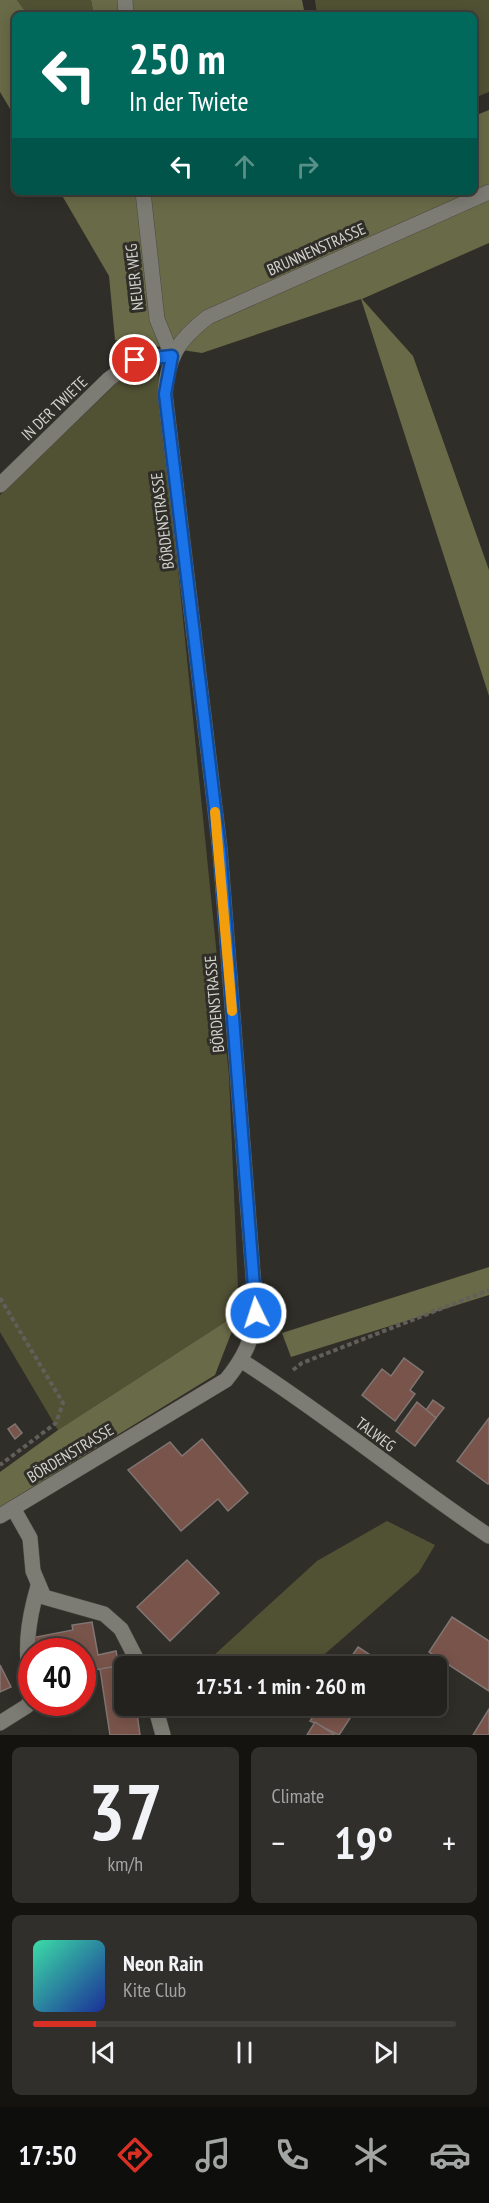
<!DOCTYPE html>
<html lang="en">
<head>
<meta charset="utf-8">
<style>
	body { margin:0; font-family:"PT Sans Narrow",sans-serif; background:#302f2b; color:#f1f3f6; height:100vh; display:flex; flex-direction:column; font-size:22px; white-space:nowrap }
	* { box-sizing:border-box; margin:0 }
	p { font-size:20px; color:#a3a4a4 }
	.icon { flex:none; width:33px; height:33px; fill:none; stroke:currentColor; stroke-width:2; stroke-linecap:round; stroke-linejoin:round }
	.map { position:relative; height:1735px; overflow:hidden }
	.details { display:flex; flex-direction:column; gap:12px; padding:12px; background:#141310; flex:1 }
	.details>* { flex:none }
	.hud { position:absolute; left:12px; top:12px; width:465px; height:183px; border-radius:9px; box-shadow:0 3px 15px #0003,0 0 0 2px #413f3c; background:#00695c; color:#fff; overflow:hidden }
	.speed { position:absolute; left:18px; top:1638px; display:flex; gap:12px; font-size:30px; font-weight:700; text-align:center }
	.speed>* { display:grid; place-content:center; width:78px; height:78px; border-radius:50%; background:#24221e; box-shadow:0 3px 15px #0003,0 0 0 2px #413f3c; line-height:1 }
	.speed .limit { border:9px solid #d22; background:#fff; color:#111 }
	.pin { position:absolute; display:grid; place-items:center; width:51px; height:51px; color:#fff; margin:-26px; border:3px solid #fff; border-radius:50%; box-shadow:0 2px 6px #0007 }
	.me { position:absolute; width:66px; margin:-33px; rotate:356deg; stroke-linejoin:round; filter:drop-shadow(0 0 4px #0008) }
	.turn { display:flex; align-items:center; gap:21px; height:126px; padding:0 18px; font-size:27px }
	.turn .icon { width:78px; height:78px; stroke-width:2.5 }
	.turn b { display:block; font-size:42px; line-height:51px }
	.lanes { display:flex; align-items:center; height:57px; padding:0 18px; background:#0003; justify-content:center; gap:30px; direction:ltr }
	.lanes .off { opacity:.35 }
	.big { font-size:45px; font-weight:700; line-height:1.1 }
	.details .card { flex:1; display:flex; flex-direction:column; justify-content:center; gap:9px; min-width:0; padding:0 21px; border-radius:9px; background:#302f2b }
	.details .dial { align-items:center; gap:0 }
	.dial b { font-size:78px; line-height:1 }
	.song { display:flex; align-items:center; gap:18px }
	.cover { width:72px; height:72px; border-radius:9px; background:linear-gradient(135deg,hsl(160 70% 55%),hsl(230 70% 35%)) }
	.played { height:6px; border-radius:3px; background:linear-gradient(90deg,#d93025 15%,#413f3c 15%) }
	.keys { display:flex; justify-content:space-around; direction:ltr }
	.heat { display:flex; justify-content:space-between; align-items:center; font-size:33px; direction:ltr }
	.details .tiles { flex:1; display:grid; gap:12px; grid-template-columns:1fr 1fr }
	.card:last-child { grid-column:span 2 }
	.trip { position:absolute; left:114px; top:1656px; width:333px; height:60px; border-radius:9px; background:#24221e; box-shadow:0 3px 15px #0003,0 0 0 2px #413f3c; font-weight:700; line-height:60px; text-align:center }
	.dock { display:flex; height:96px; justify-content:space-around; align-items:center; background:#0e0e0c; color:#a3a4a4 }
	.dock .icon { width:42px; height:42px }
	.dock .on { color:#d93025 }
	.dock b { font-size:27px; color:#f1f3f6 }
	.map>svg:first-child { display:block }
	.green { fill:#515234 }
	.forest { fill:#696a47 }
	.building { fill:#79544a; stroke:#807674; stroke-width:1.5 }
	.lines { fill:none; stroke-linecap:round; stroke-linejoin:round }
	.minor-casing { stroke:#4c4b45; stroke-width:16 }
	.path { stroke:#615f5a; stroke-width:4; stroke-dasharray:4.5 3; stroke-linecap:butt }
	.minor { stroke:#7d7c74; stroke-width:15 }
	.route-casing { stroke:#114b97; stroke-width:15 }
	.route { stroke:#1a73e8; stroke-width:10 }
	.slow { stroke:#f59e0b; stroke-width:10 }
	.labels { text-anchor:middle; stroke-width:6; stroke-linejoin:round; paint-order:stroke }
	.street-label { font-size:16px; fill:#d2d2cd; stroke:#302e28 }
</style>
</head>
<body>
<div class="map">
<svg width="489" height="1735" viewBox="0 0 489 1735">
	<rect width="100%" height="100%" fill="#302e28"/>
	<g class="green">
		<path d="M 17,0 L 91,0 L 94,15 L 28,15 Z"/>
		<path d="M 315,0 L 489,0 L 489,92 L 474,98 L 474,15 L 317,15 Z"/>
		<path d="M 158,371 L 229,1076 L 239,1313 L 58,1430 L 0,1332 L 0,495 L 125,375 Z"/>
		<path d="M 387,1521 L 435,1545 L 419,1572 L 311,1666 L 221,1666 L 212,1657 L 317,1561 Z"/>
	</g>
	<g class="forest">
		<path d="M 0,0 L 17,0 L 28,15 L 15,15 L 15,117 L 0,92 Z"/>
		<path d="M 91,0 L 302,0 L 305,15 L 94,15 Z"/>
		<path d="M 489,110 L 489,243 L 362,299 L 413,356 L 489,570 L 489,696 L 361,299 L 202,353 L 115,340 L 109,276 L 60,192 L 474,192 L 474,116 Z"/>
		<path d="M 489,1267 L 489,1295 L 291,1357 L 282,1333 Z"/>
		<path d="M 239,1313 L 215,1375 L 0,1507 L 0,1472 L 58,1430 Z"/>
	</g>
	<g class="building">
		<path d="M 404,1358 L 423,1372 L 410,1390 L 415,1394 L 395,1421 L 362,1395 L 382,1369 L 391,1376 Z"/>
		<path d="M 433,1400 L 444,1408 L 436,1418 L 426,1410 Z"/>
		<path d="M 417,1402 L 436,1418 L 415,1446 L 396,1431 Z"/>
		<path d="M 489,1418 L 489,1483 L 488,1484 L 457,1461 Z"/>
		<path d="M 15,1424 L 22,1433 L 15,1439 L 8,1429 Z"/>
		<path d="M 202,1439 L 248,1493 L 228,1511 L 218,1499 L 181,1531 L 128,1470 L 170,1442 L 182,1456 Z"/>
		<path d="M 187,1560 L 219,1593 L 170,1641 L 137,1607 Z"/>
		<path d="M 452,1617 L 489,1641 L 489,1691 L 429,1652 Z"/>
		<path d="M 92,1622 L 98,1655 L 116,1651 L 119,1666 L 82,1672 L 82,1652 L 34,1652 L 31,1638 L 73,1630 L 72,1625 Z"/>
		<path d="M 358,1647 L 384,1664 L 383,1666 L 345,1666 Z"/>
		<path d="M 129,1664 L 130,1666 L 124,1666 L 124,1706 L 136,1706 L 140,1735 L 110,1735 L 100,1669 Z"/>
		<path d="M 0,1665 L 11,1687 L 0,1692 Z"/>
		<path d="M 320,1706 L 358,1706 L 339,1735 L 310,1721 Z"/>
		<path d="M 489,1709 L 489,1735 L 473,1735 Z"/>
		<path d="M 315,1722 L 335,1735 L 307,1735 Z"/>
	</g>
	<g class="lines">
		<g class="minor-casing">
			<g id="minor">
				<path d="M 125,0 L 126,15"/>
				<path d="M 143,192 L 157,319 L 172,356"/>
				<path d="M 0,485 L 109,379 L 135,360 L 172,356"/>
				<path d="M 242,1361 C 327,1415 405,1480 489,1536"/>
				<path d="M 13,1508 L 30,1538 L 33,1571 L 44,1597 L 104,1614 L 121,1629 L 140,1666"/>
				<path d="M 0,1516 L 226,1380 C 244,1358 252,1341 256,1313 L 220,850 L 165,394 C 168,356 178,340 208,317 L 489,192"/>
				<path d="M 32,1692 C 24,1652 27,1624 38,1586"/>
				<path d="M 155,1706 L 163,1735"/>
				<path d="M 0,1723 L 27,1706 L 32,1699"/>
			</g>
		</g>
		<g class="path">
			<path d="M 0,1298 L 63,1403 L 56,1423 L 0,1465"/>
			<path d="M 293,1370 L 302,1363 L 489,1290"/>
		</g>
		<use href="#minor" class="minor"/>
	</g>
	<g class="lines">
		<g class="route-casing">
			<path id="route" d="M 135,360 L 172,356 L 165,394 L 220,850 L 256,1313"/>
		</g>
		<use href="#route" class="route"/>
		<path class="slow" d="M 215,812 L 232,1011"/>
	</g>
	<g class="labels">
		<g class="street-label">
			<text transform="translate(316 249) rotate(-24)" y="6">BRUNNENSTRASSE</text>
			<text transform="translate(134 277) rotate(-96)" y="6">NEUER WEG</text>
			<text transform="translate(54 408) rotate(-44)" y="6">IN DER TWIETE</text>
			<text transform="translate(162 521) rotate(-97)" y="6">BÖRDENSTRASSE</text>
			<text transform="translate(214 1004) rotate(-95)" y="6">BÖRDENSTRASSE</text>
			<text transform="translate(376 1434) rotate(37)" y="6">TALWEG</text>
			<text transform="translate(70 1453) rotate(-31)" y="6">BÖRDENSTRASSE</text>
		</g>
	</g>
</svg>
<div class="speed"><div class="limit">40</div></div>
<div class="pin" style="left:135px;top:360px;background:#d93025"><svg class="icon" aria-label="arrive" viewBox="0 0 24 24"><path d="M6 21V4h12l-3 4 3 4H6"/></svg></div>
<svg class="me" style="left:256px;top:1313px" viewBox="-20 -20 40 40"><circle r="17" fill="#1a73e8" stroke="#fff" stroke-width="3"/><path d="M0-11L8 9 0 5-8 9z" fill="#fff"/></svg>
<div class="trip">17:51 · 1 min · 260 m</div>
<div class="hud">
<div class="turn"><svg class="icon" aria-label="left" viewBox="0 0 24 24"><path d="M17 20v-9H6M10 6l-5 5 5 5"/></svg><div><b>250 m</b>In der Twiete</div></div>
<div class="lanes"><svg class="icon" aria-label="left" viewBox="0 0 24 24"><path d="M17 20v-9H6M10 6l-5 5 5 5"/></svg><svg class="icon off" aria-label="ahead" viewBox="0 0 24 24"><path d="M12 20V5M6 11l6-6 6 6"/></svg><svg class="icon off" aria-label="right" viewBox="0 0 24 24"><path d="M7 20v-9h11M14 6l5 5-5 5"/></svg></div>
</div>
</div>
<section class="details">
<div class="tiles">
<div class="card dial"><b>37</b><p>km/h</p></div>
<div class="card"><p>Climate</p>
<div class="heat"><a>−</a><b class="big">19°</b><a>+</a></div>
</div>
<div class="card">
<div class="song"><i class="cover"></i><div><b>Neon Rain</b><p>Kite Club</p></div></div>
<div class="played"></div>
<div class="keys"><svg class="icon" aria-label="previous" viewBox="0 0 24 24"><path d="M18 5L8 12l10 7zM5 5v14"/></svg><svg class="icon" aria-label="pause" viewBox="0 0 24 24"><path d="M8 5v14M16 5v14"/></svg><svg class="icon" aria-label="next" viewBox="0 0 24 24"><path d="M6 5l10 7-10 7zM19 5v14"/></svg></div>
</div>
</div>
</section>
<nav class="dock">
<b>17:50</b>
<svg class="icon on" aria-label="directions" viewBox="0 0 24 24"><path d="M12 3l9 9-9 9-9-9zM9 14v-3h6M13 9l2 2-2 2"/></svg>
<svg class="icon" aria-label="music" viewBox="0 0 24 24"><path d="M9 18V5l10-2v13"/><circle cx="6" cy="18" r="3"/><circle cx="16" cy="16" r="3"/></svg>
<svg class="icon" aria-label="phone" viewBox="0 0 24 24"><path d="M5 4h4l2 5-3 2q2 4 5 5l2-3 5 2v4C11 20 4 13 5 4z"/></svg>
<svg class="icon" aria-label="climate" viewBox="0 0 24 24"><path d="M12 3v18M4 7l16 10M4 17L20 7"/></svg>
<svg class="icon" aria-label="car" viewBox="0 0 24 24"><path d="M5 17H2v-5l4-1 3-4h7l3 4 3 1v5h-3M9 17h6M6 11h13"/><circle cx="7" cy="17" r="2"/><circle cx="17" cy="17" r="2"/></svg>
</nav>
</body>
</html>
